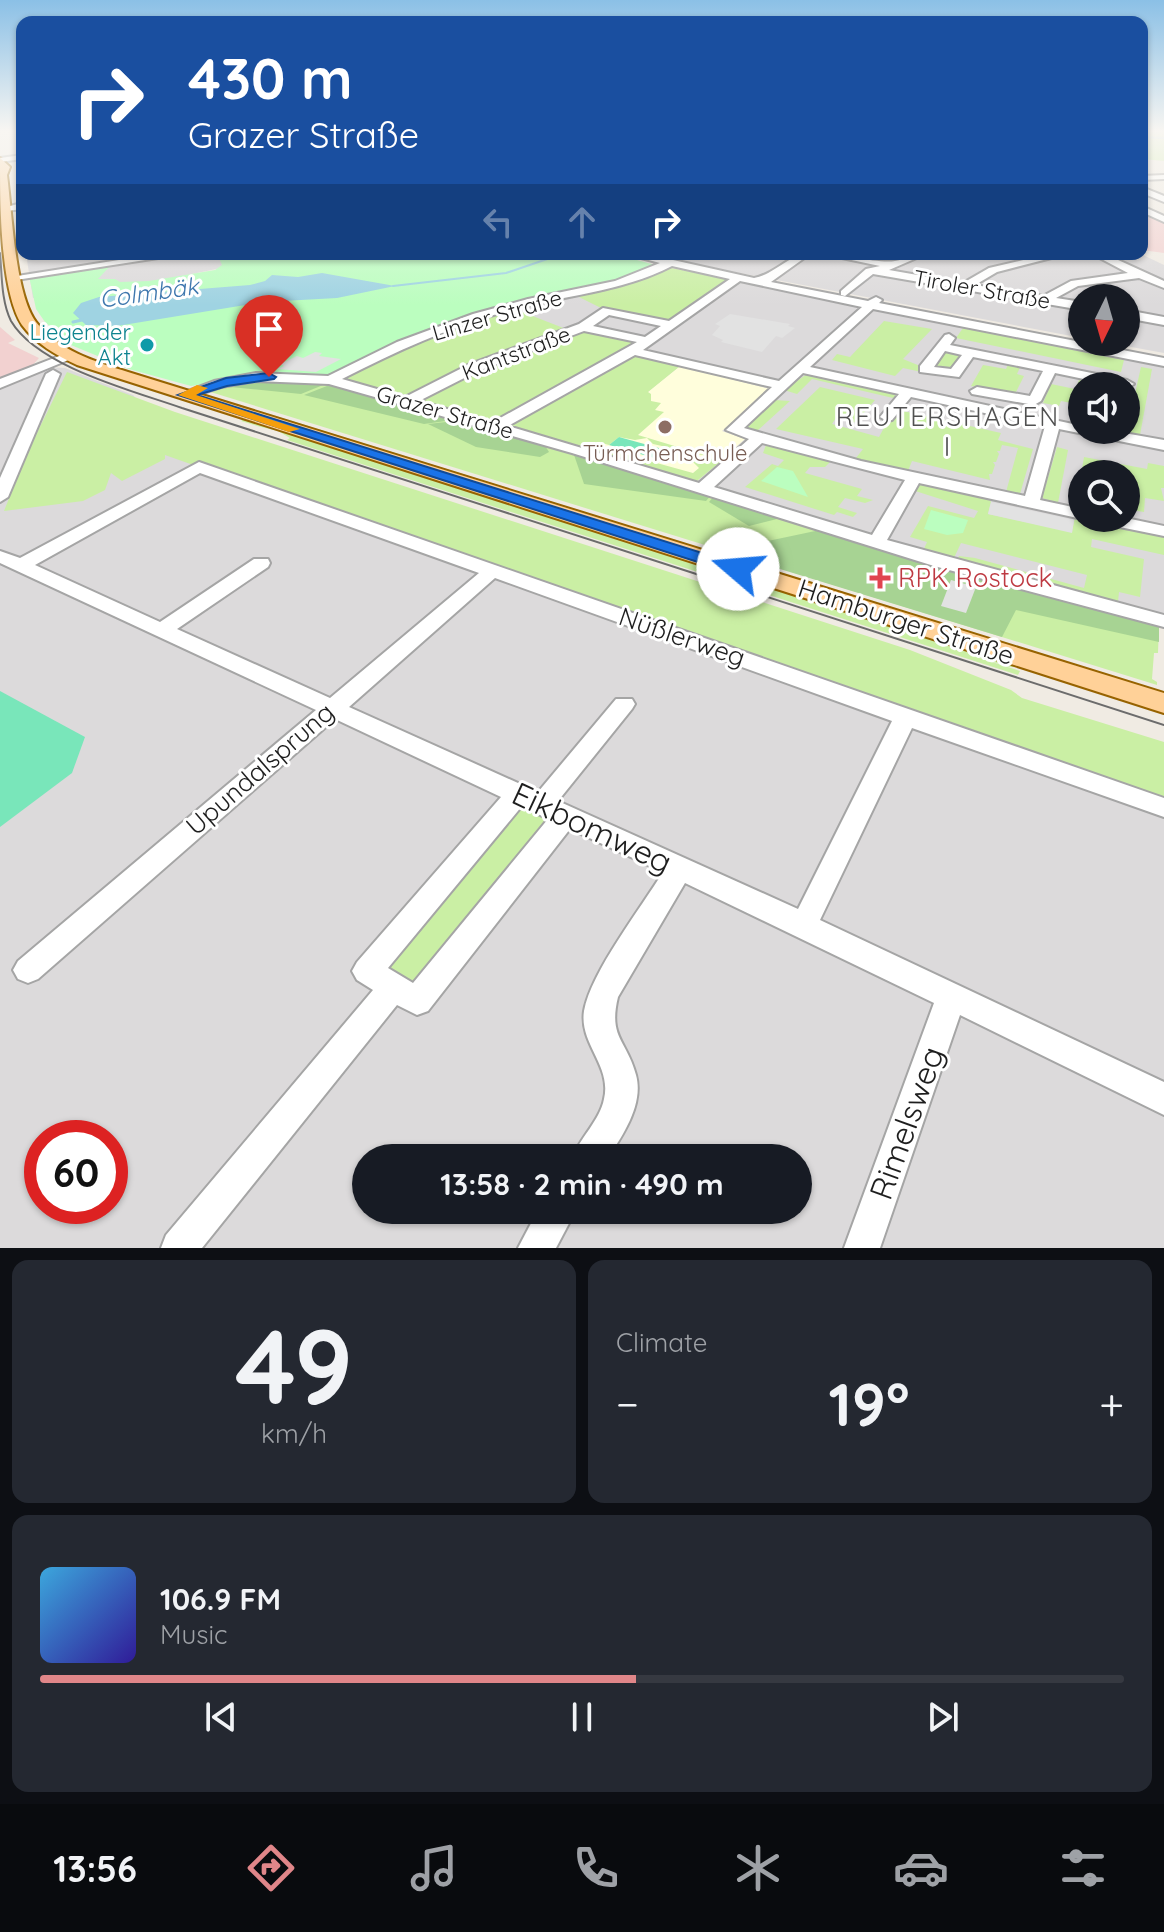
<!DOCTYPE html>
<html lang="en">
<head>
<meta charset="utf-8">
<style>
	body { margin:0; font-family:Quicksand,sans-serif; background:#242831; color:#f1f3f6; height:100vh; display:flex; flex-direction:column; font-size:30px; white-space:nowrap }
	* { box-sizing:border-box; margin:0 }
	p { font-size:26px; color:#9ea1a6 }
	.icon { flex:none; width:44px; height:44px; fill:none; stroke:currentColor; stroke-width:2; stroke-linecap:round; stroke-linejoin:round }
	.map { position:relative; height:1248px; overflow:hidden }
	.panel { display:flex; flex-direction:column; gap:12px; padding:12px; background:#0d0f14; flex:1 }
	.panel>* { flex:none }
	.guide { position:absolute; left:16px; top:16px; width:1132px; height:244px; border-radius:16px; box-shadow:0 2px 6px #0004; background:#1a4fa0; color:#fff; overflow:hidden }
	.needle { width:52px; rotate:185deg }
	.buttons { position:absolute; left:1068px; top:284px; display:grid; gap:16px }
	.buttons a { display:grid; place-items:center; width:72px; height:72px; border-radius:50%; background:#171b24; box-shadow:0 2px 6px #0004; font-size:40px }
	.speed { position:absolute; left:24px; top:1120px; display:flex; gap:16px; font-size:40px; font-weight:700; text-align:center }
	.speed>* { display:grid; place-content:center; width:104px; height:104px; border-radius:50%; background:#171b24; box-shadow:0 2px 6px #0004; line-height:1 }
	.speed .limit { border:12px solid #d22; background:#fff; color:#111 }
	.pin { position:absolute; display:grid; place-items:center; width:68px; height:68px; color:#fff; margin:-82px -34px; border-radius:50% 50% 50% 0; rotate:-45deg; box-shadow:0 0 8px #0007 }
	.pin .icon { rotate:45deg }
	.me { position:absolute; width:88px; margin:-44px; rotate:288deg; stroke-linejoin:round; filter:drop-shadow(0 0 6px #0008) }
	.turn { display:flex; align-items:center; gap:28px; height:168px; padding:0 40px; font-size:36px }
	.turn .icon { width:104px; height:104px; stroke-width:2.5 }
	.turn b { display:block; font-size:56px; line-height:68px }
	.lanes { display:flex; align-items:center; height:76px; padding:0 40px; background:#0003; justify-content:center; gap:40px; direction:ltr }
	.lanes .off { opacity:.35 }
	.big { font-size:60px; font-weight:700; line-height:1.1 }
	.panel .tile { flex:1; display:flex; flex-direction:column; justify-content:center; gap:12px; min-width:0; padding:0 28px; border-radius:16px; background:#242831 }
	.panel .dial { align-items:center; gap:0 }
	.dial b { font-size:104px; line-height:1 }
	.song { display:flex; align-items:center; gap:24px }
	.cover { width:96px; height:96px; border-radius:12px; background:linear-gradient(135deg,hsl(200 70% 55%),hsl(250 70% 35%)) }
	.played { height:8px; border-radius:4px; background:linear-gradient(90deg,#e08689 55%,#363941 55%) }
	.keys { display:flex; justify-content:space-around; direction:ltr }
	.heat { display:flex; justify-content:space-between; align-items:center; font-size:44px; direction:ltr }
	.panel .tiles { flex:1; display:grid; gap:12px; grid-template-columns:1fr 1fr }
	.tile:last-child { grid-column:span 2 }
	.trip { position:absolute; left:352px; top:1144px; width:460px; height:80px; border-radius:40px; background:#171b24; box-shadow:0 2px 6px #0004; font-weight:700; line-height:80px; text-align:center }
	.dock { display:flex; height:128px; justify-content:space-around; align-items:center; background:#090b0e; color:#9ea1a6 }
	.dock .icon { width:56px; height:56px }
	.dock .active { color:#e08689 }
	.dock b { font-size:36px; color:#f1f3f6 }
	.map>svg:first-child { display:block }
	.residential { fill:#dcdadb; fill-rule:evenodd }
	.commercial { fill:#f2d1d0 }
	.education { fill:#fffedc }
	.grass { fill:#caefa4 }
	.forest { fill:#a7d393 }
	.park { fill:#bbfebf }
	.pitch { fill:#79e6ba }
	.parking { fill:#e2e2e2 }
	.water { fill:#9fd3e2 }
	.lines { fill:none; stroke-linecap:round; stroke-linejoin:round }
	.stream-far1 { stroke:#9fd3e2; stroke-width:2 }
	.stream { stroke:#9fd3e2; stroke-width:3 }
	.minor-casing { stroke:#a5a5a5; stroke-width:4 }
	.major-casing { stroke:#976300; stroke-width:4 }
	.minor { fill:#fff; fill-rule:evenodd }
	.major { fill:#ffd198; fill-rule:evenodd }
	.tram { stroke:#6c6c6c; stroke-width:2 }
	.route { fill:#1a73e8; stroke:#114b97; stroke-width:2 }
	.slow { fill:#f59e0b }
	.culture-dot { fill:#0f9aa8; stroke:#fff; stroke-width:3 }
	.education-dot { fill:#8d6e63; stroke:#fff; stroke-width:3 }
	.health-dot { fill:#e0444e; stroke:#fff; stroke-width:3 }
	.labels { text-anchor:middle; stroke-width:6; stroke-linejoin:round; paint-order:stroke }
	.far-street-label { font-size:22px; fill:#1e1e1e; stroke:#fff }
	.far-culture-label { font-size:22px; fill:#0d838f; stroke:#fff; text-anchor:end }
	.far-education-label { font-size:22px; fill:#785e54; stroke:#fff }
	.far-water-label { font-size:24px; font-style:italic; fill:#3f78ae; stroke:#fff }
	.far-quarter-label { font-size:26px; letter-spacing:2px; fill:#515151; stroke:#fff }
	.health-label { font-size:26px; fill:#be3a42; stroke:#fff; text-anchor:start }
	.street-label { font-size:26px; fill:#1e1e1e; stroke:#fff }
	.near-street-label { font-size:32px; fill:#1e1e1e; stroke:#fff }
</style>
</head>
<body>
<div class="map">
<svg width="1164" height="1248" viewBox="0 0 1164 1248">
	<rect width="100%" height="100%" fill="#f0ebe3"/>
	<g class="residential">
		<path d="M 26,254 L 289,254 L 168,279 L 33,298 Z"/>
		<path d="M 640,254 L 1141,254 L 1164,265 L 1164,353 L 1104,342 L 1126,342 L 1126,298 L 1082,298 L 1082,338 Z"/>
		<path d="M 667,268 L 1164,364 L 1164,615 L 885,542 L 340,380 L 423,340 L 511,308 ZM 1082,386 L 1126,386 L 1126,430 L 1082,430 ZM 1082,474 L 1126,474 L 1126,518 L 1082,518 Z"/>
		<path d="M 49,367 L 65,368 L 133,395 L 199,467 L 1164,808 L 1164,1248 L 0,1248 L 0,386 ZM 42,1138 L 110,1138 L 110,1206 L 42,1206 ZM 366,1158 L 798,1158 L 798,1210 L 366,1210 Z"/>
	</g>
	<g class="commercial">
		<path d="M 1142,210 L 1164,220 L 1164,253 L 1142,250 Z"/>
		<path d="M 0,327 L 15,340 L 8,343 L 39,358 L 30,368 L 0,380 Z"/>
	</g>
	<path class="education" d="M 680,366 L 770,389 L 722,431 L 745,439 L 697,481 L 580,446 Z"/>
	<g class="grass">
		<path d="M 1142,130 L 1164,130 L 1164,161 L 1142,159 Z"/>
		<path d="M 666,267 L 730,279 L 668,324 L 607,311 L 573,294 Z"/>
		<path d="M 512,308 L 566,329 L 472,364 L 405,397 L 339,379 L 368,363 Z"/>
		<path d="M 884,321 L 932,329 L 903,359 L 925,368 L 943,347 L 970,352 L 954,374 L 929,371 L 931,374 L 903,368 L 895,376 L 832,360 L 837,354 L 850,357 Z"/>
		<path d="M 583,327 L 645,341 L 494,423 L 410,400 Z"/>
		<path d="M 963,328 L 1124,360 L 1121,372 L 956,338 Z"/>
		<path d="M 631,355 L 680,366 L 648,392 L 651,394 L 651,401 L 661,403 L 655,410 L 664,412 L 638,435 L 711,457 L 653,444 L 647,438 L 635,440 L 619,437 L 609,445 L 598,442 L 595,446 L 693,473 L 699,468 L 691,460 L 725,458 L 697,481 L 507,427 Z"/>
		<path d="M 1010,360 L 1022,363 L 1017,374 L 1024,376 L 1015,394 L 971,386 L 983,365 L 1006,369 Z"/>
		<path d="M 1141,367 L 1152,369 L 1140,435 L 1126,433 Z"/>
		<path d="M 67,372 L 175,412 L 910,650 L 1011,690 L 1022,698 L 1164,742 L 1164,808 L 165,455 L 165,459 L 122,481 L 111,473 L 105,490 L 83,501 L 4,511 L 27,453 Z"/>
		<path d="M 807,374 L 810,375 L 897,394 L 893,398 L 812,379 L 797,394 L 784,390 Z"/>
		<path d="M 1080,378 L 1095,381 L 1093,386 L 1082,386 L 1082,405 L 1061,401 L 1059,406 L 1043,403 L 1051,384 L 1075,389 Z"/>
		<path d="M 238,383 L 332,384 L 1159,625 L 1158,653 L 1154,653 L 1152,679 L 1157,682 L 1157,685 L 204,390 Z"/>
		<path d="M 820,387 L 875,400 L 857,421 L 871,426 L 836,418 L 832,424 L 879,437 L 894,409 L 1001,433 L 998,440 L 1033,449 L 1020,494 L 1006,492 L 1018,448 L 1002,445 L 1000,451 L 997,451 L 999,454 L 996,462 L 993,462 L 995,465 L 992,474 L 989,474 L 990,480 L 912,461 L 908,471 L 860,462 L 744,429 L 774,400 L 790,401 L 757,431 L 856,458 L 863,449 L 776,429 Z"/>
		<path d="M 260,411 L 1153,689 L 1152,692 L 256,413 Z"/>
		<path d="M 244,419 L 1021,667 L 1010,667 L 957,651 L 330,451 L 1020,671 L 1018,675 L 287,440 L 290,438 L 278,431 L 240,422 L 261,427 L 241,421 Z"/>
		<path d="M 766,445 L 830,462 L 825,467 L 810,467 L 805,473 L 862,489 L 857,496 L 873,500 L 865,503 L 845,498 L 838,507 L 857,513 L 853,517 L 837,512 L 834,515 L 745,487 L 772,464 L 778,466 L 784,460 L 763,453 Z"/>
		<path d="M 1057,447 L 1068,450 L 1058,503 L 1042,498 Z"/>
		<path d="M 1084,457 L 1147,469 L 1148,463 L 1164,466 L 1164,488 L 1161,488 L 1164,501 L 1145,498 L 1144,512 L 1126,509 L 1126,474 L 1082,474 L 1082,499 L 1077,498 Z"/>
		<path d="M 912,482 L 989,498 L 991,502 L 988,514 L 1072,532 L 1075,517 L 1164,536 L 1164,555 L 1092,539 L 1091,547 L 1144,559 L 1140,597 L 1119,592 L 1118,602 L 957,560 L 959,556 L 975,558 L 1084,588 L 1087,575 L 961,543 L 953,560 L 923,551 L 927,542 L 910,537 L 928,506 L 974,518 L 978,511 L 909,489 Z"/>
		<path d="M 521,799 L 560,818 L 415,993 L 383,973 Z"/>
	</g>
	<g class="forest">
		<path d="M 254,381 L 328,383 L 301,394 L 220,386 Z"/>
		<path d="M 332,384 L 460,419 L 424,424 L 304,395 Z"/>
		<path d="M 464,420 L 544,444 L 549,452 L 540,457 L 476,447 L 428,424 Z"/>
		<path d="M 573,452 L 712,494 L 706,501 L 584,484 Z"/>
		<path d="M 715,495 L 785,517 L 749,526 L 709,502 Z"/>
		<path d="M 820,530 L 1159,625 L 1159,642 L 1016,610 L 1002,637 L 721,551 Z"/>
	</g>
	<g class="park">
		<path d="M 185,254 L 615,254 L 659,266 L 601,285 L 480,312 L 356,361 L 330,376 L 266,374 L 191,386 L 129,369 L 71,345 L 45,322 L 36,309 L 29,276 L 111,265 L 98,279 L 115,279 L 120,282 L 149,281 L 215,270 L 222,265 L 219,258 L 182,258 L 180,255 Z"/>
		<path d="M 777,467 L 793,471 L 808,497 L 761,481 Z"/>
		<path d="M 931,510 L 968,520 L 963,533 L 947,535 L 924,529 Z"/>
	</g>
	<g class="pitch">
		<path d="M 619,437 L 677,453 L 668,462 L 609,445 Z"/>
		<path d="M 0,691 L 85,737 L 72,773 L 0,827 Z"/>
	</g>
	<g class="parking">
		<path d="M 730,314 L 790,324 L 788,326 L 795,328 L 782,338 L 776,336 L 762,352 L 721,342 L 723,340 L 712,335 L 720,326 L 715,324 Z"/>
		<path d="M 315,352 L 322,353 L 319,356 L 341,359 L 316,372 L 277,369 L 284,366 L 280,364 L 297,356 L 303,358 Z"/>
		<path d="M 991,502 L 1074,520 L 1072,533 L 988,514 Z"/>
		<path d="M 951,580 L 976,587 L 966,613 L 941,606 Z"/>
	</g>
	<path class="water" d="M 322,273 L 395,286 L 337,298 L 264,302 L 117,326 L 86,325 L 73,313 L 81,303 L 99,297 L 250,285 L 265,281 L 272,275 L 298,277 Z"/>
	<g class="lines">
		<g class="stream-far1">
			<path d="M 1142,137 L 1164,138"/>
			<path d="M 393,286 L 506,273 L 562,254"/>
		</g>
		<path class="stream" d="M 73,322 L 82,320"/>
		<g class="minor-casing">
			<g id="minor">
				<path d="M 22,155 L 22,159 L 0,162 L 0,158 Z"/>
				<path d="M 1164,175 L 1164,179 L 1142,180 L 1142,176 Z"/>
				<path d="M 1142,187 L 1164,196 L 1164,202 L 1142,193 Z"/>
				<path d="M 22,203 L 22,209 L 7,211 L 2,208 Z"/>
				<path d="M 1142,206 L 1164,216 L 1164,222 L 1142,212 Z"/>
				<path d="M 157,254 L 184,254 L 16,280 L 11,277 Z"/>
				<path d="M 626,254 L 646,254 L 754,278 C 776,274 788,254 810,254 L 771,282 L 868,301 L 876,297 L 882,300 L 879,303 L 1164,358 L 1164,366 L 873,309 L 810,367 L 1082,426 L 1082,430 L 1107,430 L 1164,440 L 1164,450 L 1059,429 L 1040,500 L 1082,509 L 1082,518 L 1087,518 L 1082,519 L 919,483 L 887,540 L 1164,615 L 1164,627 L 934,566 L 572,453 L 329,384 L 256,381 L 221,387 L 184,399 L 177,395 L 214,381 L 256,373 L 328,376 L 397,342 L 473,314 L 528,299 L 615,281 L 660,263 ZM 672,266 L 730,279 L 669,321 L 603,308 L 579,324 L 468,365 L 405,397 L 342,379 C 395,352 449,327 507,311 C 562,295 620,293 672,266 ZM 740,281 L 862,307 L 779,381 L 643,350 ZM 609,315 L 661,326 L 645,337 L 593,326 ZM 584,331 L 637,342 L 493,422 L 419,401 L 478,371 ZM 635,355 L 772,387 L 726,430 L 749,439 L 699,483 L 508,426 ZM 803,373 L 899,394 L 880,417 L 887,421 L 892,420 L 911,397 L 1045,426 L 1025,496 L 861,461 L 744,428 ZM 762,443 L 905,480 L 872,535 L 714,487 Z"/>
				<path d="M 823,254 C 842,254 880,264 895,261 C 906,259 914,254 926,254 L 889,270 L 963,283 L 989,268 L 1049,254 L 1067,254 L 997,272 L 975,285 L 1043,296 L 1071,281 L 1128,273 L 1092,254 L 1105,254 L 1164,281 L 1164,288 L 1139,278 L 1078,286 L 1056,298 L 1082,302 L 1082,310 L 873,274 L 845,296 L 841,295 L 841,291 L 866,269 L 880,266 Z"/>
				<path d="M 1126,310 L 1164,317 L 1164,325 L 1126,318 Z"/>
				<path d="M 949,334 L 955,338 L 950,345 L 1127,380 L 1134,384 L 1127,388 L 1055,373 L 1041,401 L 1034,405 L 972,394 L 970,391 L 977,387 L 1030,396 L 1043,371 L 973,357 L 959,377 L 920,372 L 920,366 L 945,335 ZM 945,351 L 962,355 L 951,369 L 934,367 Z"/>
				<path d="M 67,353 L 78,356 L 0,388 L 0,379 Z"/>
				<path d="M 53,370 L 60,374 L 8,497 L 0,502 L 0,478 L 46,374 Z"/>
				<path d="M 199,462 L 1164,798 L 1164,817 L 912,728 L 820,920 L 1164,1082 L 1164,1115 L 960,1015 L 880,1248 L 844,1248 L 934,1003 L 685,883 L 618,997 C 608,1038 627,1040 636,1075 C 644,1104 623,1135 608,1158 L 572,1158 C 580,1138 600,1120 604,1099 C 612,1066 579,1044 584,1011 C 591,972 641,908 663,872 L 570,829 L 428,1011 L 417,1015 L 397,1005 L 202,1248 L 161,1248 L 166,1235 L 373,990 L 357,980 L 352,971 L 357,962 L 501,797 L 335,719 L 38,979 L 28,983 L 18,979 L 13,970 L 18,961 L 316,710 L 0,563 L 0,551 L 20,558 ZM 200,473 L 479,573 L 330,698 L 177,629 L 268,567 L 270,563 L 268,559 L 254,559 L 160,622 L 35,565 ZM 495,578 L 892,721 L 798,909 L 558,801 L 632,709 L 635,704 L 632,699 L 616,699 L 538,792 L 349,707 ZM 522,806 L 548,819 L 413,983 L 388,968 Z"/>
				<path d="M 1092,518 L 1126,518 L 1164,526 L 1164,536 L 1095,522 Z"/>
				<path d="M 538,1210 L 576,1210 L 556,1248 L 518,1248 Z"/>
			</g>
		</g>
		<g class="major-casing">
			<path id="major" d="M 0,158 L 10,167 L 7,175 C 12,212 15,294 36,322 C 57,350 96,362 128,372 L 1164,693 L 1164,713 L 77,365 C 56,355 36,344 22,325 C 0,291 0,200 0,158 Z"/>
		</g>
		<use href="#minor" class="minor"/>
		<use href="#major" class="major"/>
		<path class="tram" d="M 0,253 C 2,274 1,301 11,321 C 38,367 134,391 182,408 L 1164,725"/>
	</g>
	<linearGradient id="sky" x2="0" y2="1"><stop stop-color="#8bc0e6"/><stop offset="0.43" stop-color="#f8f6f2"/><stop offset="1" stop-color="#f8f6f2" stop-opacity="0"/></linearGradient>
	<rect width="1164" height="305" fill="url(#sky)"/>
	<path class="route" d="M 269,373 L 276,377 L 274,379 L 227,386 L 197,395 L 744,566 L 746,569 L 738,574 L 732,573 L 178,395 L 226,378 Z"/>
	<path class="slow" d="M 197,385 L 208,388 L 196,395 L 300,429 L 289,432 L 178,395 Z"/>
	<circle class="culture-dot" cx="147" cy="345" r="8"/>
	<circle class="education-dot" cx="665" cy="427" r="8"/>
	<path class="health-dot" d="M876 566h8v8h8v8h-8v8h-8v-8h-8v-8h8z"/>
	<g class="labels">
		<g class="far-street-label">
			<text transform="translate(982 289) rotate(10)" y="8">Tiroler Straße</text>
			<text transform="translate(497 315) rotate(-16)" y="8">Linzer Straße</text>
			<text transform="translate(516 353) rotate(-21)" y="8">Kantstraße</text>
			<text transform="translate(445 412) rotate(16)" y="8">Grazer Straße</text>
		</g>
		<g class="far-culture-label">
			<text x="131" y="340">Liegender<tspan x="131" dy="25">Akt</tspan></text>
		</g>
		<g class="far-education-label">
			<text x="665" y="461">Türmchenschule</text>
		</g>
		<g class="far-water-label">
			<text transform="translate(149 293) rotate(-8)" y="8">Colmbäk</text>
		</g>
		<g class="far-quarter-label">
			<text x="948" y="426">REUTERSHAGEN<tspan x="948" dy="30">I</tspan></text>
		</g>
		<g class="health-label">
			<text x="898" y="587">RPK Rostock</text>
		</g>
		<g class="street-label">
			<text transform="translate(906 622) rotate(18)" y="9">Hamburger Straße</text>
			<text transform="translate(682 637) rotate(19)" y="9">Nüßlerweg</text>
			<text transform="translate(260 769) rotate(-41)" y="9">Upundalsprung</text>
		</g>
		<g class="near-street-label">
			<text transform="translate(592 828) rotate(25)" y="11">Eikbomweg</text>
			<text transform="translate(907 1123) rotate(-70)" y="11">Rimelsweg</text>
		</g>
	</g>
</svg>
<div class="buttons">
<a><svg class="needle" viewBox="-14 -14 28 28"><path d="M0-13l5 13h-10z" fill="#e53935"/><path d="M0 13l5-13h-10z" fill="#9ea1a6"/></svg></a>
<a><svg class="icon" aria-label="sound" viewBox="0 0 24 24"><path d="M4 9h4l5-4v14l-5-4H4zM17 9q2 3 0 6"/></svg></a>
<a><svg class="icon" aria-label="search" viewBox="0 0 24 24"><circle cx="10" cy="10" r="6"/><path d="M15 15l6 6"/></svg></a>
</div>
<div class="speed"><div class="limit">60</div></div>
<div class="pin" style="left:269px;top:377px;background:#d93025"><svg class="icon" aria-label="arrive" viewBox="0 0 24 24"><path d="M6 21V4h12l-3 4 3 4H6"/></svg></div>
<svg class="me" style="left:738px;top:569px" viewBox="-20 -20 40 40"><circle r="19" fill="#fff"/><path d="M0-13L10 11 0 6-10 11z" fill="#1a73e8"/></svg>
<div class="trip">13:58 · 2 min · 490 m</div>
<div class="guide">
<div class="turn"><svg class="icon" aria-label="right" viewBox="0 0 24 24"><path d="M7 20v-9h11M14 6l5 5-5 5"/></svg><div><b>430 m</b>Grazer Straße</div></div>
<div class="lanes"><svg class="icon off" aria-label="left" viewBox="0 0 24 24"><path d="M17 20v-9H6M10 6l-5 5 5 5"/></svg><svg class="icon off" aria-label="ahead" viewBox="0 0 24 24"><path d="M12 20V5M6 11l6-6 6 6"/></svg><svg class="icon" aria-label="right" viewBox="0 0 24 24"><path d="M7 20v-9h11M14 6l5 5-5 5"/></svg></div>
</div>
</div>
<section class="panel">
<div class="tiles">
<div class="tile dial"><b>49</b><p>km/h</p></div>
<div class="tile"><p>Climate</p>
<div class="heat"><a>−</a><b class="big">19°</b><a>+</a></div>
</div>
<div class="tile">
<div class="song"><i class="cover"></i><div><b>106.9 FM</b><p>Music</p></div></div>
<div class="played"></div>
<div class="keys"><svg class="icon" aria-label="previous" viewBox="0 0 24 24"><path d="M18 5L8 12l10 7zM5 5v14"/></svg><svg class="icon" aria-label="pause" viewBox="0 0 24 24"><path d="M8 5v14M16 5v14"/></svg><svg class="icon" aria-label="next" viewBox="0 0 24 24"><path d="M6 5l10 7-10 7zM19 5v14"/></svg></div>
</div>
</div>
</section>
<nav class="dock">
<b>13:56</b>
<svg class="icon active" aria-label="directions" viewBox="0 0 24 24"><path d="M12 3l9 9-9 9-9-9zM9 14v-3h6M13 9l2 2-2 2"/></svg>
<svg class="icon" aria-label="music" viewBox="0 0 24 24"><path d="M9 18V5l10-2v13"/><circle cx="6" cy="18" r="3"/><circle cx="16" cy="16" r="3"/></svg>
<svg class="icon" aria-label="phone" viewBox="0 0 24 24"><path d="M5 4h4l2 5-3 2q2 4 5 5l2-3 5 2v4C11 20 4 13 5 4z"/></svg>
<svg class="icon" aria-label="climate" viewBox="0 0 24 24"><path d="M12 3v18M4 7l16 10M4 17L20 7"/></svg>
<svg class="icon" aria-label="car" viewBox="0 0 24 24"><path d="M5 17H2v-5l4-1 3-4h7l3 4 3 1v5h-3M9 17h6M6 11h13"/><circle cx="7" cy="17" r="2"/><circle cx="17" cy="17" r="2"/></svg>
<svg class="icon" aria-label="filters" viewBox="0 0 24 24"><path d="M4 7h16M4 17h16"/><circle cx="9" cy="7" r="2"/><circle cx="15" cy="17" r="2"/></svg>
</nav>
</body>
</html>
